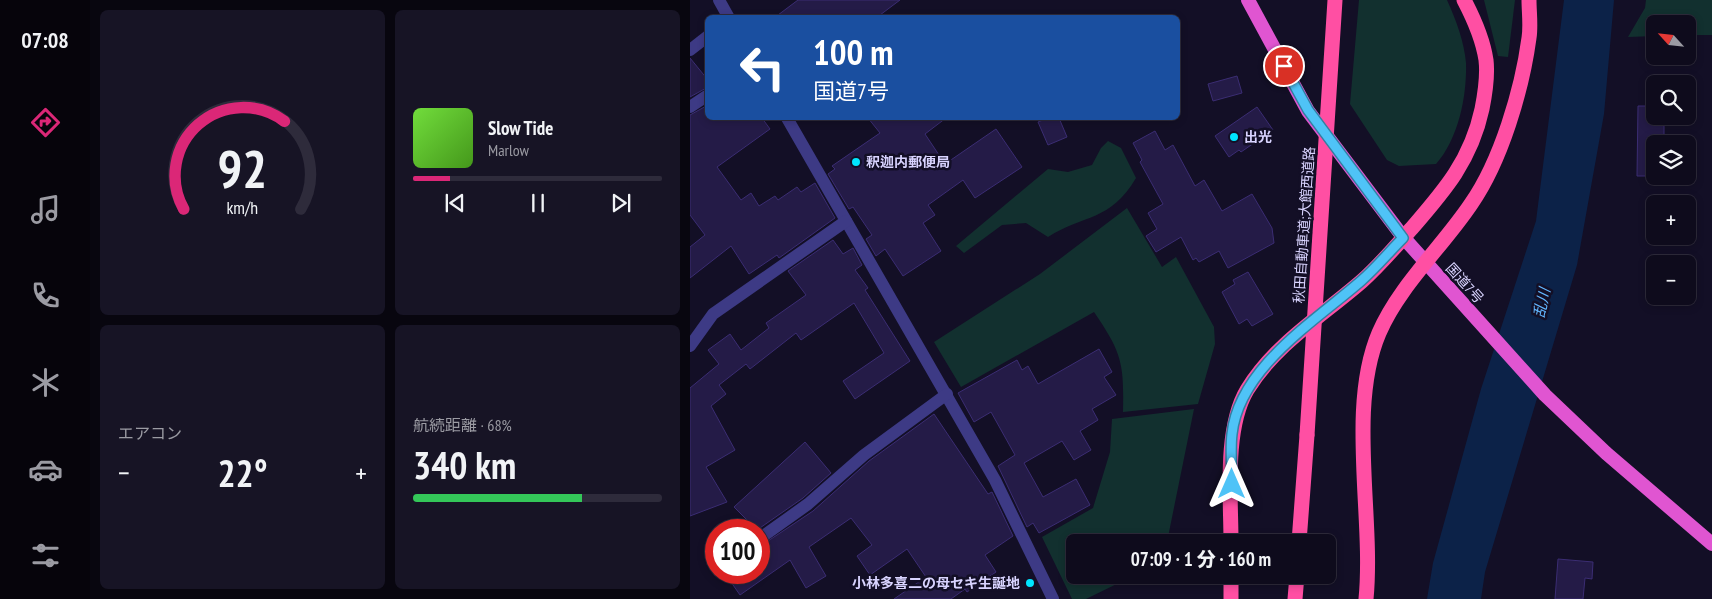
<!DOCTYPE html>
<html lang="ja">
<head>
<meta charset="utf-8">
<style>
	body { margin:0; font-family:"PT Sans Narrow","Noto Sans JP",sans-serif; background:#171425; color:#f1f3f6; height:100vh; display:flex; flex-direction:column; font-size:19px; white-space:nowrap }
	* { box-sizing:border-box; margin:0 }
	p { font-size:16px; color:#9b9ba3 }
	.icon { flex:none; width:28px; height:28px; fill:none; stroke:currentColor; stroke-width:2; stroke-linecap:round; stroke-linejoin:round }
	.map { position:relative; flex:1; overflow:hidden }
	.sheet { display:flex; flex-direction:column; gap:10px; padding:10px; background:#08060f; width:600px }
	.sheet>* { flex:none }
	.banner { position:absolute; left:15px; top:15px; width:475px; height:105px; border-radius:8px; box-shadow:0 2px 8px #0003,0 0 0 1px #2e2b3b; background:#1a4fa0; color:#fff; overflow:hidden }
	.needle { width:32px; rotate:297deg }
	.controls { position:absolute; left:956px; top:15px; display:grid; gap:10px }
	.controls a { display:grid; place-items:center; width:50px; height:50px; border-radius:8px; background:#0e0b1c; box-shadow:0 2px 8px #0003,0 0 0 1px #2e2b3b; font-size:25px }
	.speed { position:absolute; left:15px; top:519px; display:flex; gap:10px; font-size:25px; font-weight:700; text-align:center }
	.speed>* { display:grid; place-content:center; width:65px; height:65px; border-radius:50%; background:#0e0b1c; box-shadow:0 2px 8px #0003,0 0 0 1px #2e2b3b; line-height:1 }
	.speed .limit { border:8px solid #d22; background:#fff; color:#111 }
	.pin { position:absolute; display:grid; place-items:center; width:42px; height:42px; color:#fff; margin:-21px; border:2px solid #fff; border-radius:50%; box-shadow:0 1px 5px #0007 }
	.me { position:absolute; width:55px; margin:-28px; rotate:0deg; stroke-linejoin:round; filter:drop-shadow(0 0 4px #0008) }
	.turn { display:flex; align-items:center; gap:18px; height:105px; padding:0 25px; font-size:22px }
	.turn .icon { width:65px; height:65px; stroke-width:2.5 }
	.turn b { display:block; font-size:35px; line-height:42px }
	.big { font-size:38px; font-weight:800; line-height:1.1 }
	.sheet .tile { flex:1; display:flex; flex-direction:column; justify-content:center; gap:8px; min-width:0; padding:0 18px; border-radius:8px; background:#171425 }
	.sheet .dial { align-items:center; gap:0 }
	.dial svg { height:130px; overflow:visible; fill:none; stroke:#2e2b3b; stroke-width:7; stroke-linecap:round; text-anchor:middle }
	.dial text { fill:#f1f3f6; stroke:none }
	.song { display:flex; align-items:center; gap:15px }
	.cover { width:60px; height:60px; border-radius:8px; background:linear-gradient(135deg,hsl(100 70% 55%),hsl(100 70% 35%)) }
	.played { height:5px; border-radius:2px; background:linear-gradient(90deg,#db2777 15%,#2e2b3b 15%) }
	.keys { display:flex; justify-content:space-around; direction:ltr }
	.heat { display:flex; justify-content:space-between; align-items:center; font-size:28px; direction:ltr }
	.charge { height:8px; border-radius:4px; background:linear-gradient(90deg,#34c759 68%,#2e2b3b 0) }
	.sheet .tiles { flex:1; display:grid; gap:10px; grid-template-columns:repeat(2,1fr) }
	.trip { position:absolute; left:376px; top:534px; width:270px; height:50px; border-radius:8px; background:#0e0b1c; box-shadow:0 2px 8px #0003,0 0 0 1px #2e2b3b; font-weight:800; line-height:50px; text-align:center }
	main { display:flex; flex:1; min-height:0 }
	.dock { display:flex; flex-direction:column; width:90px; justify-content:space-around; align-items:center; background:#06040b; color:#9b9ba3 }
	.dock .icon { width:35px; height:35px }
	.dock .on { color:#db2777 }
	.dock b { font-size:22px; color:#f1f3f6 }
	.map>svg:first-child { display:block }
	.green { fill:#12302f }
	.water { fill:#0c2248 }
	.building { fill:#241b47; stroke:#3b2d73 }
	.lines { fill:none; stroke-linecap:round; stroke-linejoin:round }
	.minor { stroke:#3d3a85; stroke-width:12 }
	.trunk { stroke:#e055d1; stroke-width:14 }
	.motorway { stroke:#ff4fa3; stroke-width:15 }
	.motorway-bridge { stroke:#ff4fa3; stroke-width:15 }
	.route-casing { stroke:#337fa1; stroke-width:12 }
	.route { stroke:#4fc3f7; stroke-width:9 }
	.poi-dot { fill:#00e5ff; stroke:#130f26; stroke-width:2 }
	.labels { text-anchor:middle; stroke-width:5; stroke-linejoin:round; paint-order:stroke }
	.poi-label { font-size:14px; font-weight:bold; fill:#d9d4ff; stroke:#130f26; text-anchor:start }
	.street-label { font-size:14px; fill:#d9d4ff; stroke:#130f26 }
	.water-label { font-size:15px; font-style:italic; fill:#62b6ff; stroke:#130f26 }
</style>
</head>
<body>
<main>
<nav class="dock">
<b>07:08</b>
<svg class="icon on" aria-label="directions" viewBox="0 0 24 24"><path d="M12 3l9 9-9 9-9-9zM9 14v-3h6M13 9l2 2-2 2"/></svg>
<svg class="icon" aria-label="music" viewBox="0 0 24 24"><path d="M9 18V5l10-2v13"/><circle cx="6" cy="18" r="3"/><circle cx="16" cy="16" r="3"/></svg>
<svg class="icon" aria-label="phone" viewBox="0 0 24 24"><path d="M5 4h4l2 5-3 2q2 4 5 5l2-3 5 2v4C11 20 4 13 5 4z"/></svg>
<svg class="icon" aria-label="climate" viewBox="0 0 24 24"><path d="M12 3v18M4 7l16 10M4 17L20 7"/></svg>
<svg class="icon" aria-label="car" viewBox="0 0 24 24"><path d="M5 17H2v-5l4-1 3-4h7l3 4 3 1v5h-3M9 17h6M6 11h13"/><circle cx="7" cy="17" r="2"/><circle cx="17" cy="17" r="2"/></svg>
<svg class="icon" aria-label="filters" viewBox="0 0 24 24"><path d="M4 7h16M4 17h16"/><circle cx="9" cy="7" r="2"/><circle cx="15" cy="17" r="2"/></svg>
</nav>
<section class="sheet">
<div class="tiles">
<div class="tile dial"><svg viewBox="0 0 100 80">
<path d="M14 69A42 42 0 1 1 86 69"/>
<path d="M14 69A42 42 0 0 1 76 15" stroke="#db2777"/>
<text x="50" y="56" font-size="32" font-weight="700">92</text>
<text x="50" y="72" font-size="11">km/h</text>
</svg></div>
<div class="tile">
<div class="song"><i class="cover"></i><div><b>Slow Tide</b><p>Marlow</p></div></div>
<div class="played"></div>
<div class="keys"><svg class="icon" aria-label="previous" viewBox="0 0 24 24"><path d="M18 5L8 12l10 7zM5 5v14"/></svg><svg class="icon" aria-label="pause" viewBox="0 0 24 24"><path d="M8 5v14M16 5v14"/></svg><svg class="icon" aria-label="next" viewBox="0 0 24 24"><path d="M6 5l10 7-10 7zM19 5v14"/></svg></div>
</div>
<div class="tile"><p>エアコン</p>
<div class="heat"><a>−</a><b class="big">22°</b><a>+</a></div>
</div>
<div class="tile"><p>航続距離 · 68%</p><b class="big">340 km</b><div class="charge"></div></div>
</div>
</section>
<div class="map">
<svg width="1022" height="599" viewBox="0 0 1022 599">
	<rect width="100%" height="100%" fill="#130f26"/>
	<g class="green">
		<path d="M 669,0 L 757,0 C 766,20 774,41 776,63 C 777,97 768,139 746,164 L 709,166 L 697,160 L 660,104 Z"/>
		<path d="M 794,0 L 825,0 L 818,57 L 808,56 Z"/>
		<path d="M 956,0 L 1022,0 L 1022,35 L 998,35 L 998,24 L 965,24 L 965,36 L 938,37 L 955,8 Z"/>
		<path d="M 418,141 L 431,148 L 446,178 C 420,222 394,214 358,237 L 336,223 L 312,225 L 274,253 L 266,246 L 358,169 L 378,172 L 402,165 L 411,148 Z"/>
		<path d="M 437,208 L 472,267 L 486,257 L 524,327 L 525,344 L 508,404 L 433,412 C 434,363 432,353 404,312 L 271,387 L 244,342 L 350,274 Z"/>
		<path d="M 504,409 L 477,542 L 385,542 L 385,575 L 445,575 L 396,599 L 382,599 L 352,537 L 403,508 L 420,452 L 422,419 Z"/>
	</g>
	<path class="water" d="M 874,0 L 924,0 L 914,114 L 887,265 L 795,572 L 791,599 L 737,599 L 743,563 L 791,389 L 846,221 Z"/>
	<g class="building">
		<path d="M 108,0 L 210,0 L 186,18 L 84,18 Z"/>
		<path d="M 0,58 L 18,80 L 18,87 L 0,97 Z"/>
		<path d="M 547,76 L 552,93 L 523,101 L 518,84 Z"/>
		<path d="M 18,105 L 18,118 L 72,118 L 80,129 L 27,167 L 51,200 L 61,193 L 69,206 L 85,196 L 88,200 L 107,187 L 111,192 L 125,183 L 145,218 L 89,258 L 87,255 L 59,274 L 41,246 L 0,278 L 0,247 L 15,235 L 0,215 L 0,115 Z"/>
		<path d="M 948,106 L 965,106 L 965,116 L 974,116 L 974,144 L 965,144 L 965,176 L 947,176 Z"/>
		<path d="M 567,107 L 583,130 L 551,152 L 549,150 L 539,157 L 525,136 Z"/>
		<path d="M 178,118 L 256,118 L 235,134 L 255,164 L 306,129 L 332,167 L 285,198 L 273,180 L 238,205 L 245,215 L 233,223 L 251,251 L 213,276 L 195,249 L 186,256 L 176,239 L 182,235 L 163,207 L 159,209 L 138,174 L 145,169 L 142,166 L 190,133 Z"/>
		<path d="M 358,118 L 369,118 L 377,137 L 358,145 L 348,122 Z"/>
		<path d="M 465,131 L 475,150 L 483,145 L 505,186 L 514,180 L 532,211 L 562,194 L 582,228 L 584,243 L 538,268 L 529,251 L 509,262 L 506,258 L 503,260 L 491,237 L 466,252 L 456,236 L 467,229 L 458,213 L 473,204 L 450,162 L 452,160 L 443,143 Z"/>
		<path d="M 143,240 L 153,254 L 163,248 L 172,265 L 165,270 L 178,288 L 175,290 L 220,361 L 165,399 L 153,381 L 194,353 L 164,303 L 111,340 L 106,333 L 60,369 L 56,364 L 29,385 L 36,394 L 21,406 L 45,450 L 16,467 L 37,502 L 0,516 L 0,388 L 29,364 L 18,350 L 40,334 L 51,350 L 79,328 L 76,323 L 116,295 L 98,271 Z"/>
		<path d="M 558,272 L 583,314 L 562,326 L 557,319 L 549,324 L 532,292 L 545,284 L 543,280 Z"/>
		<path d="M 409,349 L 422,372 L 414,377 L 426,395 L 402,409 L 408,420 L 390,431 L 401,450 L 384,460 L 372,441 L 334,463 L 353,497 L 386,479 L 400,505 L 349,533 L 343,523 L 337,527 L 308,466 L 325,455 L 301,412 L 284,422 L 268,393 L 327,360 L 332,370 L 338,366 L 348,384 Z"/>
		<path d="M 244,414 L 298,494 L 302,492 L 323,536 L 295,555 L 306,572 L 277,592 L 275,589 L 261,599 L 204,599 L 236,577 L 217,549 L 180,575 L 167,556 L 182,545 L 161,518 L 119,547 L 136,576 L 116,588 L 100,560 L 50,595 L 34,572 L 69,572 L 69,547 L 123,511 L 179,461 Z"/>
		<path d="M 115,442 L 141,473 L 113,498 L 67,530 L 44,507 Z"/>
		<path d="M 868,559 L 903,562 L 902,579 L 895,578 L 893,599 L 865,599 Z"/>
	</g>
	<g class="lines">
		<g class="minor">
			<path d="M 29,0 L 39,18"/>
			<path d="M 0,50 L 18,36"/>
			<path d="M 0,107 L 18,95"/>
			<path d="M 97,118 L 305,480 L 363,599"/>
			<path d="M 0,346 L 23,314 L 156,221"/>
			<path d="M 69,539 L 118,504 L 174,455 L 257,394"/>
		</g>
		<path class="trunk" d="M 558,0 L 618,111 L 713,237 L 855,395 L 916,453 L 1022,544"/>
		<g class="motorway">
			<path d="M 541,542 C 541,497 534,429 557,390 C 585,344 633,315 672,281 C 690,265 706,246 722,228 C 755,190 781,160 792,109 C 795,94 798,77 796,60 C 793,40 784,19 774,0"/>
			<path d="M 609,542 L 617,435"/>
			<path d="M 541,599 L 541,575"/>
			<path d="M 605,599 L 607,575"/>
			<path d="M 676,599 C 684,517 657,408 689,333 C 709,286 753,246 781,204 C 811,161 832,90 839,38 C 841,26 839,12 839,0"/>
		</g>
		<path class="motorway-bridge" d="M 617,435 L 645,0"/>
	</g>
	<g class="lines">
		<g class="route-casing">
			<path id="route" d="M 542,484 C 542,468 540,450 542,434 C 549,368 625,321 671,281 C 686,268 699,252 713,238 L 618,110 L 594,66"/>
		</g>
		<use href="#route" class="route"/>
	</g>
	<g class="poi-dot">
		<circle cx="544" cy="137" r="5"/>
		<circle cx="166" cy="162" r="5"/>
		<circle cx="340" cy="583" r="5"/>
	</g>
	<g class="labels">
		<g class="poi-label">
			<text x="554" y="142">出光</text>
			<text x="176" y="167">釈迦内郵便局</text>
			<text x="330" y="588" text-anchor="end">小林多喜二の母セキ生誕地</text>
		</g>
		<g class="street-label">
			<text transform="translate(614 225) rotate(-86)" y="5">秋田自動車道;大館西道路</text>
			<text transform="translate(775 283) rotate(48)" y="5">国道7号</text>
		</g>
		<g class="water-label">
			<text transform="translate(852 303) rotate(-78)" y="5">乱川</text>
		</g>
	</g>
</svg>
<div class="controls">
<a><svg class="needle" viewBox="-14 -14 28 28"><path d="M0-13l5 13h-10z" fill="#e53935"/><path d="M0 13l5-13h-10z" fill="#9b9ba3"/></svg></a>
<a><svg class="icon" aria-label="search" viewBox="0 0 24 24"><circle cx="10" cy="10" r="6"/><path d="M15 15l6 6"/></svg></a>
<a><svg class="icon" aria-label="layers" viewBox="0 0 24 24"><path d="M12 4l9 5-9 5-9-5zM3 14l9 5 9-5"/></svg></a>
<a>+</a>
<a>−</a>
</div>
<div class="speed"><div class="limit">100</div></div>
<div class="pin" style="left:594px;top:66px;background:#d93025"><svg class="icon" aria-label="arrive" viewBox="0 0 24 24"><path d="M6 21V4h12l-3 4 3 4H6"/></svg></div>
<svg class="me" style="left:542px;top:484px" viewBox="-20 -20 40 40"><path d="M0-17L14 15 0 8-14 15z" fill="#4fc3f7" stroke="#fff" stroke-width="4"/></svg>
<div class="trip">07:09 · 1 分 · 160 m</div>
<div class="banner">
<div class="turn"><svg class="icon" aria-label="left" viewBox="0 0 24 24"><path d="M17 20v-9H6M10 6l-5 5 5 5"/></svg><div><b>100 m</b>国道7号</div></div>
</div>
</div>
</main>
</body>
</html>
